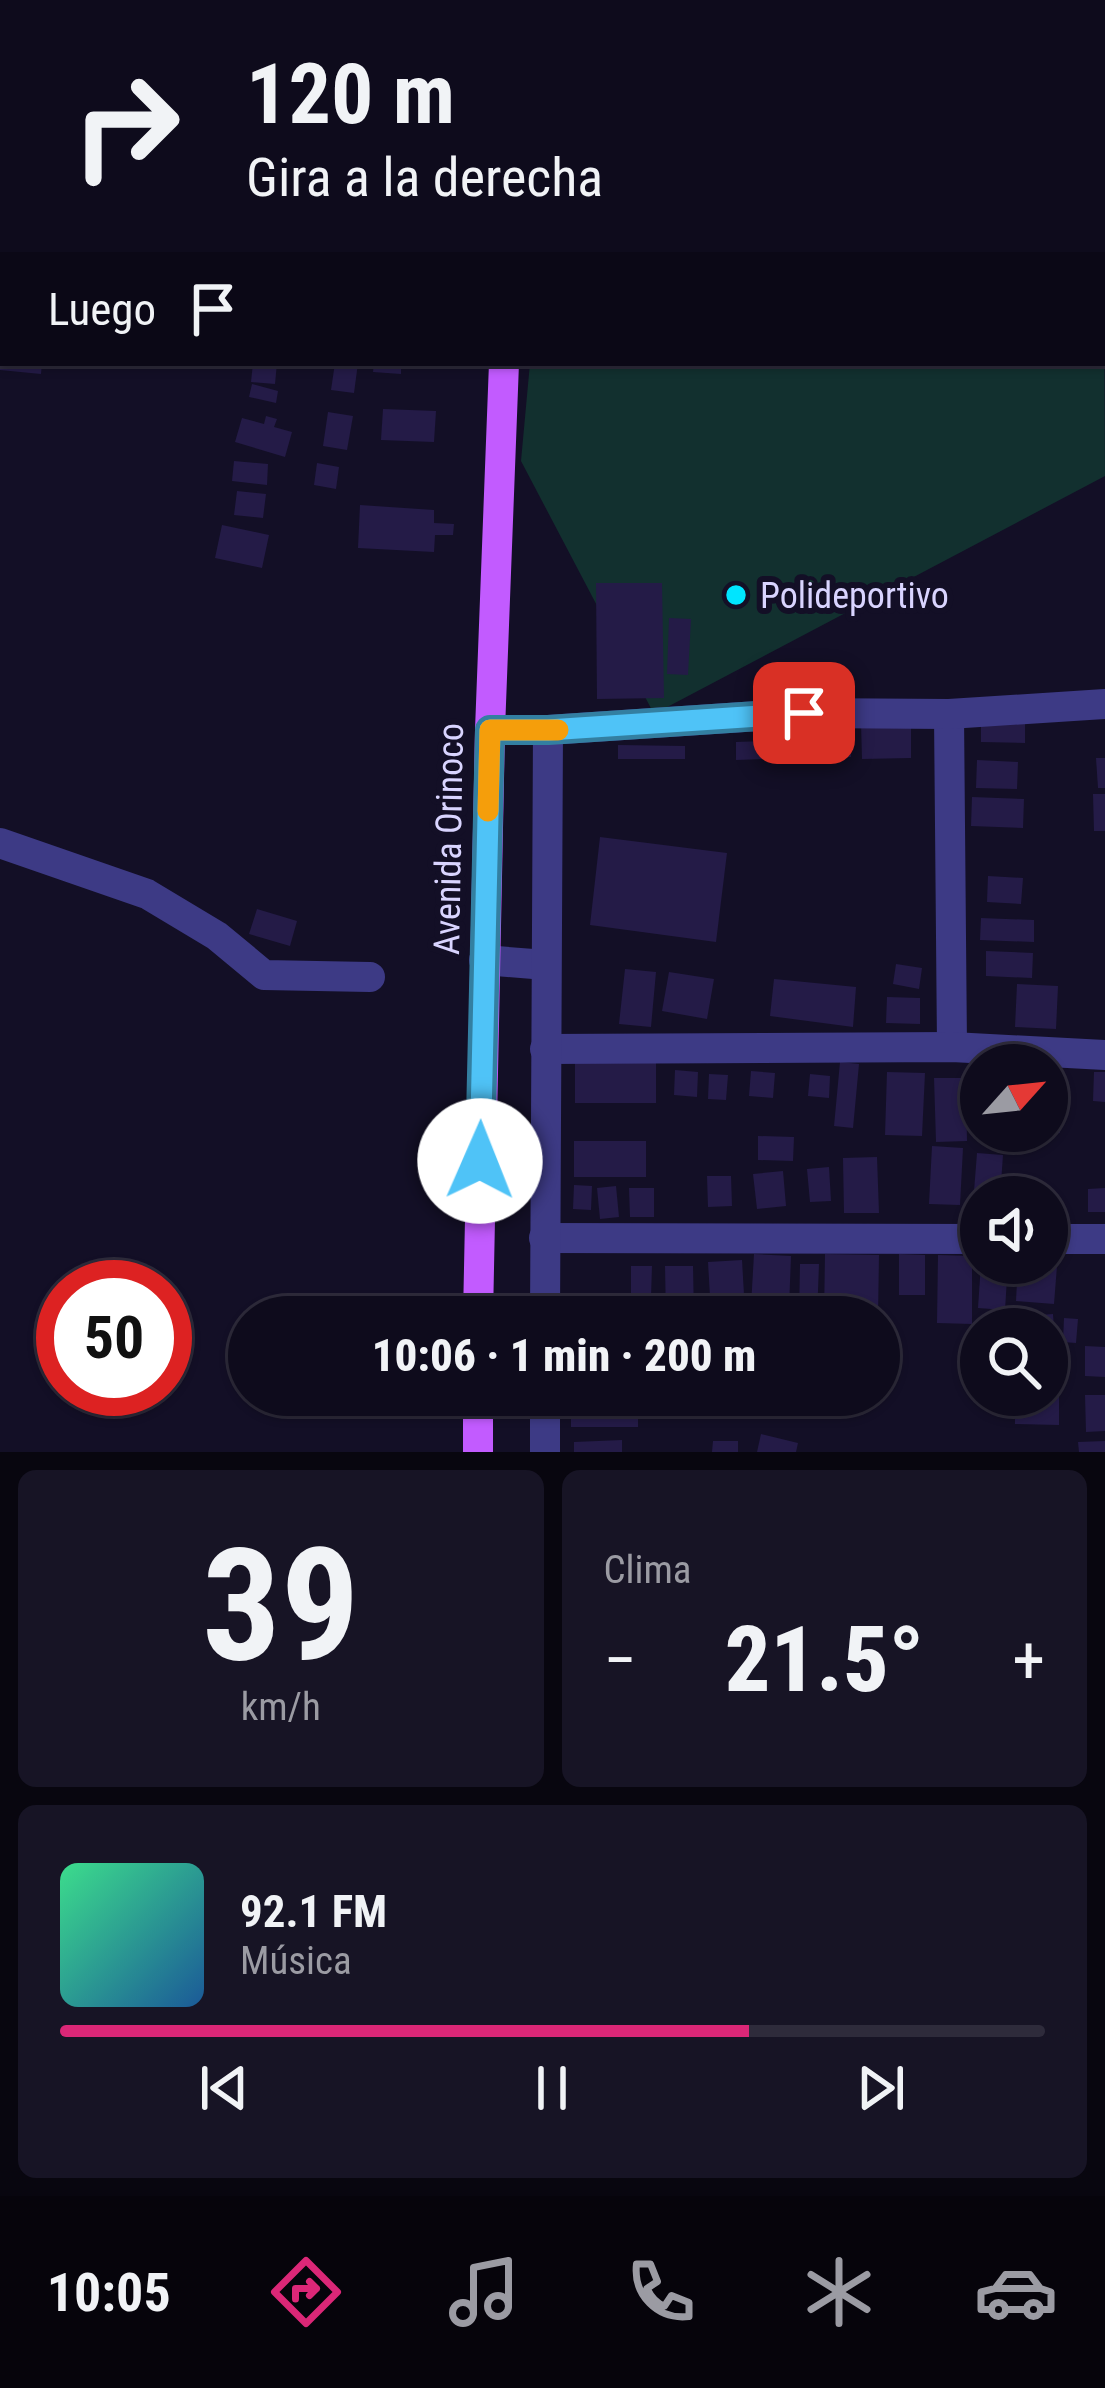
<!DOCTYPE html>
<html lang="es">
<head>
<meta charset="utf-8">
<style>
	body { margin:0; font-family:"Roboto Condensed",sans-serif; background:#171425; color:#f1f3f6; height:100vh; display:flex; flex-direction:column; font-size:45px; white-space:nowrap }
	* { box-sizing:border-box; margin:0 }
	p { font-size:39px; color:#9b9ba3 }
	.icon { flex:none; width:66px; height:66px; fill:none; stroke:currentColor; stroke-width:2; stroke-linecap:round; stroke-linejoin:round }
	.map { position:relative; height:1452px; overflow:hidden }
	.side { display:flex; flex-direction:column; gap:18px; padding:18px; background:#08060f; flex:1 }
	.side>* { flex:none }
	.hud { position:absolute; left:0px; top:0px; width:1107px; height:366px; box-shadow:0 3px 9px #0004,0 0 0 3px #2e2b3b; background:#0e0b1c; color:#f1f3f6; overflow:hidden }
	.needle { width:78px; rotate:63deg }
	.buttons { position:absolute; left:960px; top:1044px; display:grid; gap:24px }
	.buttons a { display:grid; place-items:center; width:108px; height:108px; border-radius:50%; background:#0e0b1c; box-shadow:0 3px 9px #0004,0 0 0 3px #2e2b3b; font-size:60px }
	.speed { position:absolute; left:36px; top:1260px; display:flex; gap:24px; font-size:60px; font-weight:700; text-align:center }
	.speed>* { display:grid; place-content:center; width:156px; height:156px; border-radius:50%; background:#0e0b1c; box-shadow:0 3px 9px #0004,0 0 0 3px #2e2b3b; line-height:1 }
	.speed .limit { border:18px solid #d22; background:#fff; color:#111 }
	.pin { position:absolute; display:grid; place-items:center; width:102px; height:102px; color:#fff; margin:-51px; border-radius:24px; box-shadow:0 6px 18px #0006 }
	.me { position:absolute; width:132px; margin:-66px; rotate:1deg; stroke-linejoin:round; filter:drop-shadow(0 0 9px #0008) }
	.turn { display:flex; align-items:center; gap:42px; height:252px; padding:0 48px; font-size:54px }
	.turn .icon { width:156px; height:156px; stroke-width:2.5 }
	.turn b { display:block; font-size:84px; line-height:102px }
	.then { display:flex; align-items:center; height:114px; padding:0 48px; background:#0003; gap:24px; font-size:45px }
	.big { font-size:90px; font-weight:800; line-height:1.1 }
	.side .tile { flex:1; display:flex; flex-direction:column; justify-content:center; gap:18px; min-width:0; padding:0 42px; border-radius:18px; background:#171425 }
	.side .dial { align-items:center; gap:0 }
	.dial b { font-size:156px; line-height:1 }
	.song { display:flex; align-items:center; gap:36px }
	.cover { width:144px; height:144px; border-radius:18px; background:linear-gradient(135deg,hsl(150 70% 55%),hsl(210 70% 35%)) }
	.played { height:12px; border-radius:6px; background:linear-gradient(90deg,#db2777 70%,#2e2b3b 70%) }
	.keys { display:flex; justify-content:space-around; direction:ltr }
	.heat { display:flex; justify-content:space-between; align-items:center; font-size:66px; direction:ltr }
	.side .tiles { flex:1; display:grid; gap:18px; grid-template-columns:1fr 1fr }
	.tile:last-child { grid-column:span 2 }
	.trip { position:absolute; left:228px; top:1296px; width:672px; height:120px; border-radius:60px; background:#0e0b1c; box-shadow:0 3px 9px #0004,0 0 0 3px #2e2b3b; font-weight:800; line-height:120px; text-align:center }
	.tab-bar { display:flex; height:192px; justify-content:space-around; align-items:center; background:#06040b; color:#9b9ba3 }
	.tab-bar .icon { width:84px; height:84px }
	.tab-bar .selected { color:#db2777 }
	.tab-bar b { font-size:54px; color:#f1f3f6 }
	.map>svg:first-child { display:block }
	.green { fill:#12302f }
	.building { fill:#241b47 }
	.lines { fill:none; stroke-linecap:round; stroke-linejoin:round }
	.minor { stroke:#3d3a85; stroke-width:30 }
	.major { stroke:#c25bff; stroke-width:30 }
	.route-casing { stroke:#337fa1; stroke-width:30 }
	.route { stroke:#4fc3f7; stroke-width:21 }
	.slow { stroke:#f59e0b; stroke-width:21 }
	.poi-dot { fill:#00e5ff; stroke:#130f26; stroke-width:4.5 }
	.labels { text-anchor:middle; stroke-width:12; stroke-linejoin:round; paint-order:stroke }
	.poi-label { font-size:36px; fill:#d9d4ff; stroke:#130f26; text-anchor:start }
	.street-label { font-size:36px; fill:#d9d4ff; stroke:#130f26 }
</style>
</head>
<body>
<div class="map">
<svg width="1105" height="1452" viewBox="0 0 1105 1452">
	<rect width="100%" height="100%" fill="#130f26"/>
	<g class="green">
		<path d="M 561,0 L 968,0 L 969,3 L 561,3 Z"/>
		<path d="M 1104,248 L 1105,476 L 654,714 L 521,461 L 530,363 L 1104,363 Z"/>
	</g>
	<g class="building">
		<path d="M 0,363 L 42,363 L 41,374 L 0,370 Z"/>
		<path d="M 253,363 L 277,363 L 275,384 L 251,382 Z"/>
		<path d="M 335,363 L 358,363 L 354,393 L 331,390 Z"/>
		<path d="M 374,363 L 401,363 L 401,374 L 373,372 Z"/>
		<path d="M 252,384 L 278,391 L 276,403 L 249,397 Z"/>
		<path d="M 383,409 L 436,411 L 434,442 L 381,440 Z"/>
		<path d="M 328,412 L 353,416 L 347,450 L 323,446 Z"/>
		<path d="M 266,416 L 277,419 L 274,427 L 292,432 L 285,457 L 235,442 L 242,418 L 264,424 Z"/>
		<path d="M 234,461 L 268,464 L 267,485 L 232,481 Z"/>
		<path d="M 317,463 L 339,467 L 336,489 L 314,485 Z"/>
		<path d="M 237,491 L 266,494 L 263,518 L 234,515 Z"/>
		<path d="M 360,505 L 434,510 L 434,523 L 454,524 L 453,535 L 435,535 L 434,552 L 358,548 Z"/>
		<path d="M 222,525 L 269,535 L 262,568 L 215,558 Z"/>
		<path d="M 596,583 L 662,583 L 664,698 L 597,699 Z"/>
		<path d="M 669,618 L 691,619 L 688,675 L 667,674 Z"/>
		<path d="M 981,718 L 1025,719 L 1025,743 L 981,742 Z"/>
		<path d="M 805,721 L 851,722 L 851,757 L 805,757 Z"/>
		<path d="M 911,722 L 911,758 L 862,759 L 861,723 Z"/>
		<path d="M 787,740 L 788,758 L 736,760 L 736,742 Z"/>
		<path d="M 618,745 L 685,746 L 685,759 L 618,759 Z"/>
		<path d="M 1096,758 L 1105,758 L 1105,788 L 1098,788 Z"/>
		<path d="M 977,760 L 1018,762 L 1017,789 L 976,788 Z"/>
		<path d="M 1093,794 L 1105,794 L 1105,831 L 1094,831 Z"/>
		<path d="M 972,797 L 1024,799 L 1023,828 L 971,826 Z"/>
		<path d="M 600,837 L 727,853 L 716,942 L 590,925 Z"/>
		<path d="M 988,876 L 1023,878 L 1021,904 L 987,902 Z"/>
		<path d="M 257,909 L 297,921 L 290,946 L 249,934 Z"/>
		<path d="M 981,918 L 1034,920 L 1034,942 L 980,940 Z"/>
		<path d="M 986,951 L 1033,953 L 1032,978 L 986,976 Z"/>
		<path d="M 896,964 L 922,968 L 919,989 L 893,984 Z"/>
		<path d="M 625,969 L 656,972 L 651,1027 L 619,1024 Z"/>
		<path d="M 669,972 L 714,979 L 707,1019 L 662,1011 Z"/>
		<path d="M 774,979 L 856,987 L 853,1027 L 770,1016 Z"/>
		<path d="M 1017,984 L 1058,986 L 1056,1029 L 1015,1027 Z"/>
		<path d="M 887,997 L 920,998 L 920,1024 L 886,1023 Z"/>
		<path d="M 575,1060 L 656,1061 L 656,1103 L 575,1103 Z"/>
		<path d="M 840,1062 L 859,1064 L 853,1128 L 834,1126 Z"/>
		<path d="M 675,1070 L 698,1072 L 697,1097 L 674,1095 Z"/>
		<path d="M 751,1071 L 775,1073 L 773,1098 L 749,1096 Z"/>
		<path d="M 887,1072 L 925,1073 L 922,1136 L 885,1135 Z"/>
		<path d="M 1094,1072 L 1105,1072 L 1105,1102 L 1093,1101 Z"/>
		<path d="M 709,1074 L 728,1075 L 726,1100 L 708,1099 Z"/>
		<path d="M 810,1074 L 830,1076 L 829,1098 L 808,1096 Z"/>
		<path d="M 1047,1077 L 1062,1078 L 1060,1133 L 1047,1132 Z"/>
		<path d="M 934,1078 L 966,1078 L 967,1141 L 936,1142 Z"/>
		<path d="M 758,1136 L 794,1137 L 793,1161 L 758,1160 Z"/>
		<rect x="574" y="1141" width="72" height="36"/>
		<path d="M 932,1146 L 963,1148 L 960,1205 L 929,1204 Z"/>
		<path d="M 977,1153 L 1003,1155 L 1000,1197 L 981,1197 L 981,1205 L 973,1204 Z"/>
		<path d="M 877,1157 L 879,1213 L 844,1213 L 843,1158 Z"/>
		<path d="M 829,1167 L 831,1201 L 810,1202 L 807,1169 Z"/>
		<path d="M 783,1171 L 786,1206 L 757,1209 L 753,1174 Z"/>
		<path d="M 707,1176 L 731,1176 L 732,1206 L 708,1207 Z"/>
		<path d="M 574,1185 L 592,1186 L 591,1210 L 573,1209 Z"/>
		<path d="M 616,1186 L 619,1217 L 600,1219 L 597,1188 Z"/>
		<path d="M 629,1188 L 654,1188 L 654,1217 L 630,1217 Z"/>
		<path d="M 1105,1188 L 1105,1212 L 1088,1212 L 1088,1189 Z"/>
		<path d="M 754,1254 L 791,1256 L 789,1308 L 751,1306 Z"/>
		<path d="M 825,1254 L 879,1255 L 878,1317 L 824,1317 Z"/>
		<path d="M 899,1254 L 925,1255 L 925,1295 L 899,1295 Z"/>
		<path d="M 938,1255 L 972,1256 L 972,1324 L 937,1323 Z"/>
		<path d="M 742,1260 L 745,1312 L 711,1314 L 708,1262 Z"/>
		<path d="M 981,1263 L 1008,1263 L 1005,1310 L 978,1308 Z"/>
		<path d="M 1018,1263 L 1057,1266 L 1054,1304 L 1016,1301 Z"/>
		<path d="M 800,1264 L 819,1264 L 817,1317 L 799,1317 Z"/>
		<path d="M 631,1266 L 652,1266 L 651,1297 L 631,1296 Z"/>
		<path d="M 665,1266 L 693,1266 L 694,1317 L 666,1317 Z"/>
		<rect x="578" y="1298" width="47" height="19"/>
		<path d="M 1053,1314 L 1055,1343 L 1047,1344 L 1047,1329 L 1030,1329 L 1029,1316 Z"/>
		<path d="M 1064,1318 L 1078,1319 L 1076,1343 L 1063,1342 Z"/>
		<path d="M 1085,1346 L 1105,1347 L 1105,1377 L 1085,1376 Z"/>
		<path d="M 1047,1387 L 1059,1388 L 1059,1425 L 1015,1424 L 1015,1395 L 1047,1395 Z"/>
		<rect x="571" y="1395" width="67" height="32"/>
		<path d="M 1085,1395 L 1105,1395 L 1105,1431 L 1086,1432 Z"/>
		<path d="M 761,1434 L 798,1443 L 796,1452 L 757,1452 Z"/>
		<path d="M 622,1440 L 622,1452 L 574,1452 L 574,1442 Z"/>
		<path d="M 713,1441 L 738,1441 L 738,1452 L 712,1452 Z"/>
		<path d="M 1105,1441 L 1105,1452 L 1079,1452 L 1078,1442 Z"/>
	</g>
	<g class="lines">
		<g class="minor">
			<path d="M 997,0 L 998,3"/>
			<path d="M 11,3 L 19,0"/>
			<path d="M 137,3 L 137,0"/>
			<path d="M 335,3 L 335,0"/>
			<path d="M 1104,10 L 1105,10"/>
			<path d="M 1104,171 L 1105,171"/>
			<path d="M 1104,216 L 1105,217"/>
			<path d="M 949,714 L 952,1047"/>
			<path d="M 490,730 L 548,730 L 804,713 L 949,714 L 1105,704"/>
			<path d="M 0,843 L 147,894 L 217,936 L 264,975 L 370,977"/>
			<path d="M 484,960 L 546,965"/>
			<path d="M 545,1049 L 952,1047 L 1105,1055"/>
			<path d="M 544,1238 L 981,1239"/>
			<path d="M 1047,1239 L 1105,1239"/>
			<path d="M 545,1317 L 548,730"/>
			<path d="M 545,1395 L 545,1452"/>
		</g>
		<g class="major">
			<path d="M 521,3 L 522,0"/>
			<path d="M 478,1317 L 490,730 L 504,363"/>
			<path d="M 478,1452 L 478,1395"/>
		</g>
	</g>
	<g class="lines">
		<g class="route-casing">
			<path id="route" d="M 480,1161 L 490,730 L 548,730 L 804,713"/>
		</g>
		<use href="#route" class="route"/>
		<path class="slow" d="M 488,811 L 490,730 L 558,730"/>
	</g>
	<circle class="poi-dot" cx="736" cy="595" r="12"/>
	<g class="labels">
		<g class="poi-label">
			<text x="760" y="608">Polideportivo</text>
		</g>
		<g class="street-label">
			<text transform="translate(448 839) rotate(-89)" y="13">Avenida Orinoco</text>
		</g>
	</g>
</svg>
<div class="buttons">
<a><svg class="needle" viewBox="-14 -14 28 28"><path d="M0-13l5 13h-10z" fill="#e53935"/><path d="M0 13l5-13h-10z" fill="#9b9ba3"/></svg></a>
<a><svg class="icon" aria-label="sound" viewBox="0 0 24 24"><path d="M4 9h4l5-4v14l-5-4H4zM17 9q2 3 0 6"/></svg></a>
<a><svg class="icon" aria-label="search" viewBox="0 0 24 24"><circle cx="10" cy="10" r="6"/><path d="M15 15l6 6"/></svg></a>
</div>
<div class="speed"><div class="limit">50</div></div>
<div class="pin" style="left:804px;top:713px;background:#d93025"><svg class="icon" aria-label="arrive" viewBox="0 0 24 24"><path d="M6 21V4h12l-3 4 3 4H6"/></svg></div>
<svg class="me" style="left:480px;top:1161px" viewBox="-20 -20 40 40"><circle r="19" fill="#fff"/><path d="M0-13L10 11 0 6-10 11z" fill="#4fc3f7"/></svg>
<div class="trip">10:06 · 1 min · 200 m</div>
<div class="hud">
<div class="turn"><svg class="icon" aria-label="right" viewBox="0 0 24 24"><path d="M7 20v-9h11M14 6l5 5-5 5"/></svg><div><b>120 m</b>Gira a la derecha</div></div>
<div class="then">Luego<svg class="icon" aria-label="arrive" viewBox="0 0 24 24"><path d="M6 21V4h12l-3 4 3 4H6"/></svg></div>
</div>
</div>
<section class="side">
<div class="tiles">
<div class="tile dial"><b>39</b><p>km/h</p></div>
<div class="tile"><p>Clima</p>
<div class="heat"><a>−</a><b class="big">21.5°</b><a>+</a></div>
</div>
<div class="tile">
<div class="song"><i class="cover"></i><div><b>92.1 FM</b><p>Música</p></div></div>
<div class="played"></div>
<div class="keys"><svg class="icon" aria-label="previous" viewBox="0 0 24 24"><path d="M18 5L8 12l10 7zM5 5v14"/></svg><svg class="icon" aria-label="pause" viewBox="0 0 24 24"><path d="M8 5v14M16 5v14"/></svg><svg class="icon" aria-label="next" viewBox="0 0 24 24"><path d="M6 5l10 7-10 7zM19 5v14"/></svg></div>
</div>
</div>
</section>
<nav class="tab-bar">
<b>10:05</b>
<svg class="icon selected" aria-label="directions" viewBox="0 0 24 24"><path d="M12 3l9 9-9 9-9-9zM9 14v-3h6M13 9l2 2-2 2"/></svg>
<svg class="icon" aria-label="music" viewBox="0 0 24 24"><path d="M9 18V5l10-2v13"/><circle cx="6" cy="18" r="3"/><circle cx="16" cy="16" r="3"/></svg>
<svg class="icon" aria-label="phone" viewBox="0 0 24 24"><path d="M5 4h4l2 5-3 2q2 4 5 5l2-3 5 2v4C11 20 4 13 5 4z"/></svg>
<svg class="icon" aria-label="climate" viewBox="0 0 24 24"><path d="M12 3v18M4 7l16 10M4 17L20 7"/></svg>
<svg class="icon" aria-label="car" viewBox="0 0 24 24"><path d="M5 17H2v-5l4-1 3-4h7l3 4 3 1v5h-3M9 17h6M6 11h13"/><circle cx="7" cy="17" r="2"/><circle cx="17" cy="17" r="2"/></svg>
</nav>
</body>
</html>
